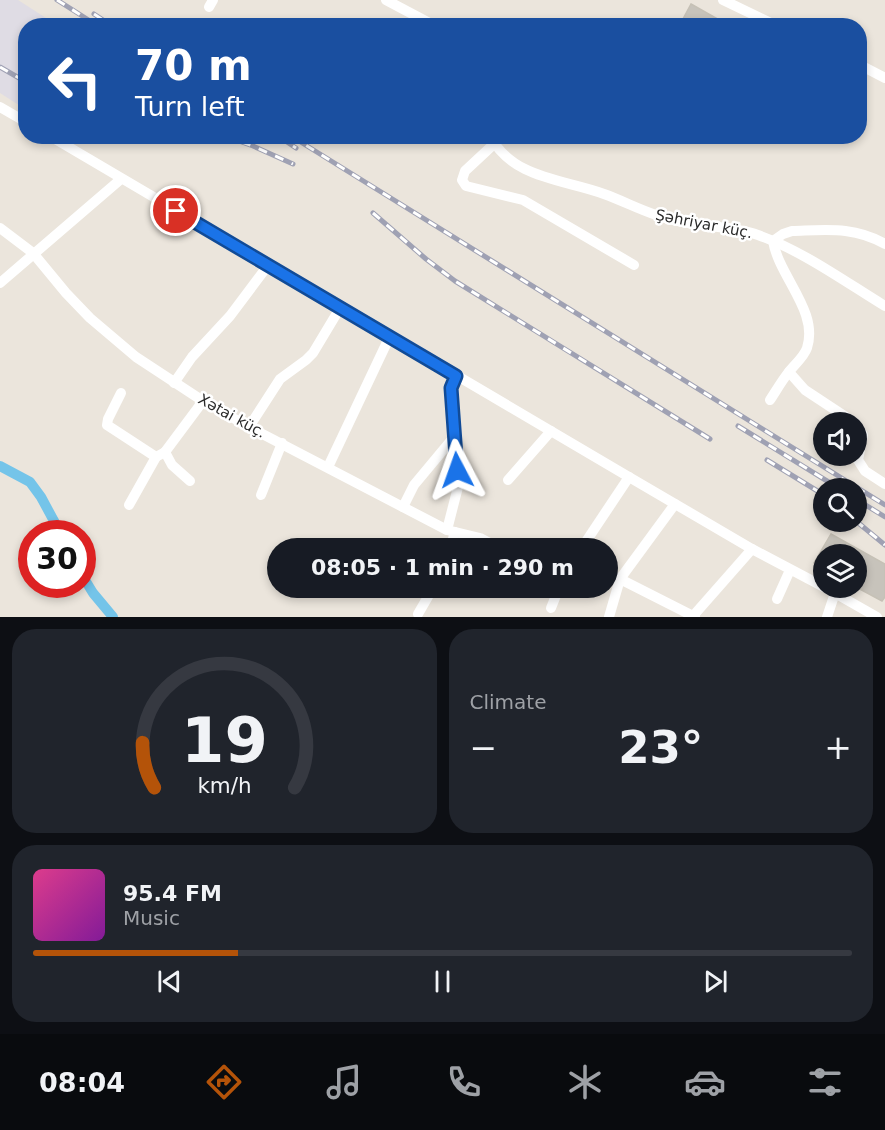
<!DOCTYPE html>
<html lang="en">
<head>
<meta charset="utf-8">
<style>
	body { margin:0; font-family:"DejaVu Sans",sans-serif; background:#20242c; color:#f1f3f6; height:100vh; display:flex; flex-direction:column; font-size:22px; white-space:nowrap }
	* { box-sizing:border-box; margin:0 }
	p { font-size:20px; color:#9ea1a6 }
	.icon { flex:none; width:33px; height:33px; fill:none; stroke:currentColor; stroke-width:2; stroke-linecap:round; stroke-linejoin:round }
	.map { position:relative; height:617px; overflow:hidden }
	.panel { display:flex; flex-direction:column; gap:12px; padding:12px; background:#0d0f14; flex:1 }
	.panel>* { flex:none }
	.guide { position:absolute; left:18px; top:18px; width:849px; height:126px; border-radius:24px; box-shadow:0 3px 9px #0003; background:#1a4fa0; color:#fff; overflow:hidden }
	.fabs { position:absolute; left:813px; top:412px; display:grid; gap:12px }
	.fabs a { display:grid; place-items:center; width:54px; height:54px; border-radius:50%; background:#171b24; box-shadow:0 3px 9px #0003; font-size:30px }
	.speed { position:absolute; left:18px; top:520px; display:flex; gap:12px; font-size:30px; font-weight:700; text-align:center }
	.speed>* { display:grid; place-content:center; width:78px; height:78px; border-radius:50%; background:#171b24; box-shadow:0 3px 9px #0003; line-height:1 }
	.speed .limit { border:9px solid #d22; background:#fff; color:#111 }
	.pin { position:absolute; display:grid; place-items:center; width:51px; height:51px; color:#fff; margin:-26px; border:3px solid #fff; border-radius:50%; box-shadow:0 2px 6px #0007 }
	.me { position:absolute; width:66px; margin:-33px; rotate:356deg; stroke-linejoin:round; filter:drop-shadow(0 0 4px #0008) }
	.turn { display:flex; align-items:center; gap:21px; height:126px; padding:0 18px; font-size:27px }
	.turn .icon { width:78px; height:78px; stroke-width:2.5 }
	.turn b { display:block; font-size:42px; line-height:51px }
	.big { font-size:45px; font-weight:800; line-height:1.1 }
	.panel .tile { flex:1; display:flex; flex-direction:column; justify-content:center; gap:9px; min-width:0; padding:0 21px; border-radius:24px; background:#20242c }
	.panel .dial { align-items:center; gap:0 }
	.dial svg { height:156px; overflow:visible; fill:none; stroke:#363941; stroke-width:7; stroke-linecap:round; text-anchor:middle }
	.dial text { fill:#f1f3f6; stroke:none }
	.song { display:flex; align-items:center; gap:18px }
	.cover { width:72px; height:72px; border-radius:9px; background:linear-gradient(135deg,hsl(330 70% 55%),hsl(290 70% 35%)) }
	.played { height:6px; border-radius:3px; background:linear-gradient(90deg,#b45309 25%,#363941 25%) }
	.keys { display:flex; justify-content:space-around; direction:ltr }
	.heat { display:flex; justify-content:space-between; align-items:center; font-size:33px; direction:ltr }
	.panel .tiles { flex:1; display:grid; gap:12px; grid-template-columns:1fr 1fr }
	.tile:last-child { grid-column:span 2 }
	.trip { position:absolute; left:267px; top:538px; width:351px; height:60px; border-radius:30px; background:#171b24; box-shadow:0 3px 9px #0003; font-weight:800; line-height:60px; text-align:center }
	.tab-bar { display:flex; height:96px; justify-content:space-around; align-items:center; background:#090b0e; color:#9ea1a6 }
	.tab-bar .icon { width:42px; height:42px }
	.tab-bar .on { color:#b45309 }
	.tab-bar b { font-size:27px; color:#f1f3f6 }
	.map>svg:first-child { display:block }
	.industrial { fill:#dfdce4 }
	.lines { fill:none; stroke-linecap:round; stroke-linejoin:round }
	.canal { stroke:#74c4e9; stroke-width:10 }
	.building { fill:#c7c3bb; stroke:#c6c1b6; stroke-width:1.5 }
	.minor { stroke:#fff; stroke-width:10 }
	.rail-casing { stroke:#9fa1b3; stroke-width:5 }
	.rail { stroke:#fff; stroke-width:3; stroke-dasharray:9; stroke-linecap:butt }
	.route-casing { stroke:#114b97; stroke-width:15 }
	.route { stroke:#1a73e8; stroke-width:10 }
	.labels { text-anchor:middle; stroke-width:5; stroke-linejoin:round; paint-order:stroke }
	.street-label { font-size:15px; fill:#2a2a2a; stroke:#fff }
</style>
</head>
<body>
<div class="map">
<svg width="885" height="617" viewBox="0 0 885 617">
	<rect width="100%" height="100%" fill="#ebe5dc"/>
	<path class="industrial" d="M 0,0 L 18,0 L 57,25 L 26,26 L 25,109 L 0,93 Z"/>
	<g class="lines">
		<g class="canal">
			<path d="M 0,466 L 30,482 L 41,497 L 61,534"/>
			<path d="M 82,575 L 93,593 L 113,617"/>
		</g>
	</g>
	<g class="building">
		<path d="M 691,4 L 730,26 L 695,26 L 683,19 Z"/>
		<path d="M 831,534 L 885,564 L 885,597 L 882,601 L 856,587 L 856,555 L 824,555 L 824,568 L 814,563 Z"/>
	</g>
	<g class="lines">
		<g class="minor">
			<path d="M 386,0 L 435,26"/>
			<path d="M 723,0 L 777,26"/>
			<path d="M 209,7 L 213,0"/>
			<path d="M 860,65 L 885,78"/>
			<path d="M 0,107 L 26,122"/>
			<path d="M 50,136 L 629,477 L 752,549 L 824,587"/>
			<path d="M 490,136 C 513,179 563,179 604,194 C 629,203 651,216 677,221 C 703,227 732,226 758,235 C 803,251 844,281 885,306"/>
			<path d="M 494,144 L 465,171 L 462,180 L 466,186 L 523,200 L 634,265"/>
			<path d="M 0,228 L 33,253 L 66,293 L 90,318 L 136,357 L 203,401 L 249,427 L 447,530 L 480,538 L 501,549"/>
			<path d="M 0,283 L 121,179"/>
			<path d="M 789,372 L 805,390 L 855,423"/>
			<path d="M 174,383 L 192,357 L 230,316 L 269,264"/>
			<path d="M 121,393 L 108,419 L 107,425 L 156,457 L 165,452 L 203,401"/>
			<path d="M 770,400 C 776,391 781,382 788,373 C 794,365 804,357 807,348 C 819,311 779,277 773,241 L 783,234 L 792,231 C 826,230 854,226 885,244"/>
			<path d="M 856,424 L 863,435 L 858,460 L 865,471 L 885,484"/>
			<path d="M 249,427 L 280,379 L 306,360 L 313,353 L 340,308"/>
			<path d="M 165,452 L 172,465 L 190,481"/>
			<path d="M 328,467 L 389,338"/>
			<path d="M 508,480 L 551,431"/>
			<path d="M 261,495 L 282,443"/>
			<path d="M 129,505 L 156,457"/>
			<path d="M 403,507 L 414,485 L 454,437"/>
			<path d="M 447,530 L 458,487 L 451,389 L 456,376"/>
			<path d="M 450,549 L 455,532"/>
			<path d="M 581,549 L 629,477"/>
			<path d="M 608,576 L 620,579 L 695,617"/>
			<path d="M 826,588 L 877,617"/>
			<path d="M 777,599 L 790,570"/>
			<path d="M 551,608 L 559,588"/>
			<path d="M 418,614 L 433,588"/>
			<path d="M 693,616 L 752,549"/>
			<path d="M 609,617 L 620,579 L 675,504"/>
			<path d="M 827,617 L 835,593"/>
		</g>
		<g class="rail-casing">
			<g id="rail">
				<path d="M 57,0 L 98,26"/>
				<path d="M 94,14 L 112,26"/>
				<path d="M 0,67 L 26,82"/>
				<path d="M 225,136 L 253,146 L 293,164"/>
				<path d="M 278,136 L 296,148"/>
				<path d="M 291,136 L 885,505"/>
				<path d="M 373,213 L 426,259 L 455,281 L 710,439"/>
				<path d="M 738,426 L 840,489"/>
				<path d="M 767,460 L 824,495"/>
				<path d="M 856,499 L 885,517"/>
				<path d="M 856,521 L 885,545"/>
			</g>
		</g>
		<use href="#rail" class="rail"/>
	</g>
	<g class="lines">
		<g class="route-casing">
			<path id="route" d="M 176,211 L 456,376 L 451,388 L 457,470"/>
		</g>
		<use href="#route" class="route"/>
	</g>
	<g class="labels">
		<g class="street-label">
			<text transform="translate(704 224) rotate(11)" y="5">Şəhriyar küç.</text>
			<text transform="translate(232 416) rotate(29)" y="5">Xətai küç.</text>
		</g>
	</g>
</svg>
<div class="fabs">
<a><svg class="icon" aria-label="sound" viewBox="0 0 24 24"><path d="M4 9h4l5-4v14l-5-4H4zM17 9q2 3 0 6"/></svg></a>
<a><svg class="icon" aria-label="search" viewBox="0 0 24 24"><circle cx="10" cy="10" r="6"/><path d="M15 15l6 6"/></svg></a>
<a><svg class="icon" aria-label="layers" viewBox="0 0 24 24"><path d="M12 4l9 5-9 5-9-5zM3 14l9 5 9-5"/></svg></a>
</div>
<div class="speed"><div class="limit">30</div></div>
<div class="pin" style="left:176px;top:211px;background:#d93025"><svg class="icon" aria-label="arrive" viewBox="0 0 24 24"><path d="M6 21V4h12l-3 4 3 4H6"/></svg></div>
<svg class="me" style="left:457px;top:470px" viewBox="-20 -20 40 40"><path d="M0-17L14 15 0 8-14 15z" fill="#1a73e8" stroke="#fff" stroke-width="4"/></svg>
<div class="trip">08:05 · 1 min · 290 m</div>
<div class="guide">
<div class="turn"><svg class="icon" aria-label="left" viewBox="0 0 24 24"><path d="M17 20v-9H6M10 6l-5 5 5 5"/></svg><div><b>70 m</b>Turn left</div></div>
</div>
</div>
<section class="panel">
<div class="tiles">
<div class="tile dial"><svg viewBox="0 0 100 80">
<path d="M14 69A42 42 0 1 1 86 69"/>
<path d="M14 69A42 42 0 0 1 8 46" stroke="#b45309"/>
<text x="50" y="56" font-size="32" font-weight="700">19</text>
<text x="50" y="72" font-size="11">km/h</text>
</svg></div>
<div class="tile"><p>Climate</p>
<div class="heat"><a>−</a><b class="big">23°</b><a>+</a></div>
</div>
<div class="tile">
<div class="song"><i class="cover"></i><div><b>95.4 FM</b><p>Music</p></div></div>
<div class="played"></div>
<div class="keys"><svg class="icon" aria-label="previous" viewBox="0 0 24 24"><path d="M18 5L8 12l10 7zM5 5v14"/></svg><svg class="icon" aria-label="pause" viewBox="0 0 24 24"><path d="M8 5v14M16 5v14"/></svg><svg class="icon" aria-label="next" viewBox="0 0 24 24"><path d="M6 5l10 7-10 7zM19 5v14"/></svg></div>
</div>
</div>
</section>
<nav class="tab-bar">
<b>08:04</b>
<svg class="icon on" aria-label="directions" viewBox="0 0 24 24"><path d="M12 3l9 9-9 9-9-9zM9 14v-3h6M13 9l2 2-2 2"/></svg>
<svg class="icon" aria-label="music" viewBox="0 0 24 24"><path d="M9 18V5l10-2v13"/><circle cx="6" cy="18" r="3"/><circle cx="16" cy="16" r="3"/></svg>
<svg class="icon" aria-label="phone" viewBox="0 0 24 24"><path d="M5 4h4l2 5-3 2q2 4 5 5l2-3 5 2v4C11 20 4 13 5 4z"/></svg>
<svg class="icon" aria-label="climate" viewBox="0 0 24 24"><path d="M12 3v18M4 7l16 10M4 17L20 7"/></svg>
<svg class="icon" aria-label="car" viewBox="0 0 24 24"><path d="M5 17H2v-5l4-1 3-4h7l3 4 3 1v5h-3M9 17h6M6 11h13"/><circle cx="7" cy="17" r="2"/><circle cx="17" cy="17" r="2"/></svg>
<svg class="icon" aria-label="filters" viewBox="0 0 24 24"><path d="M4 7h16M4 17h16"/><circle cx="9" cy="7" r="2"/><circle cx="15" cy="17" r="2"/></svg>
</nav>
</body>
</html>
